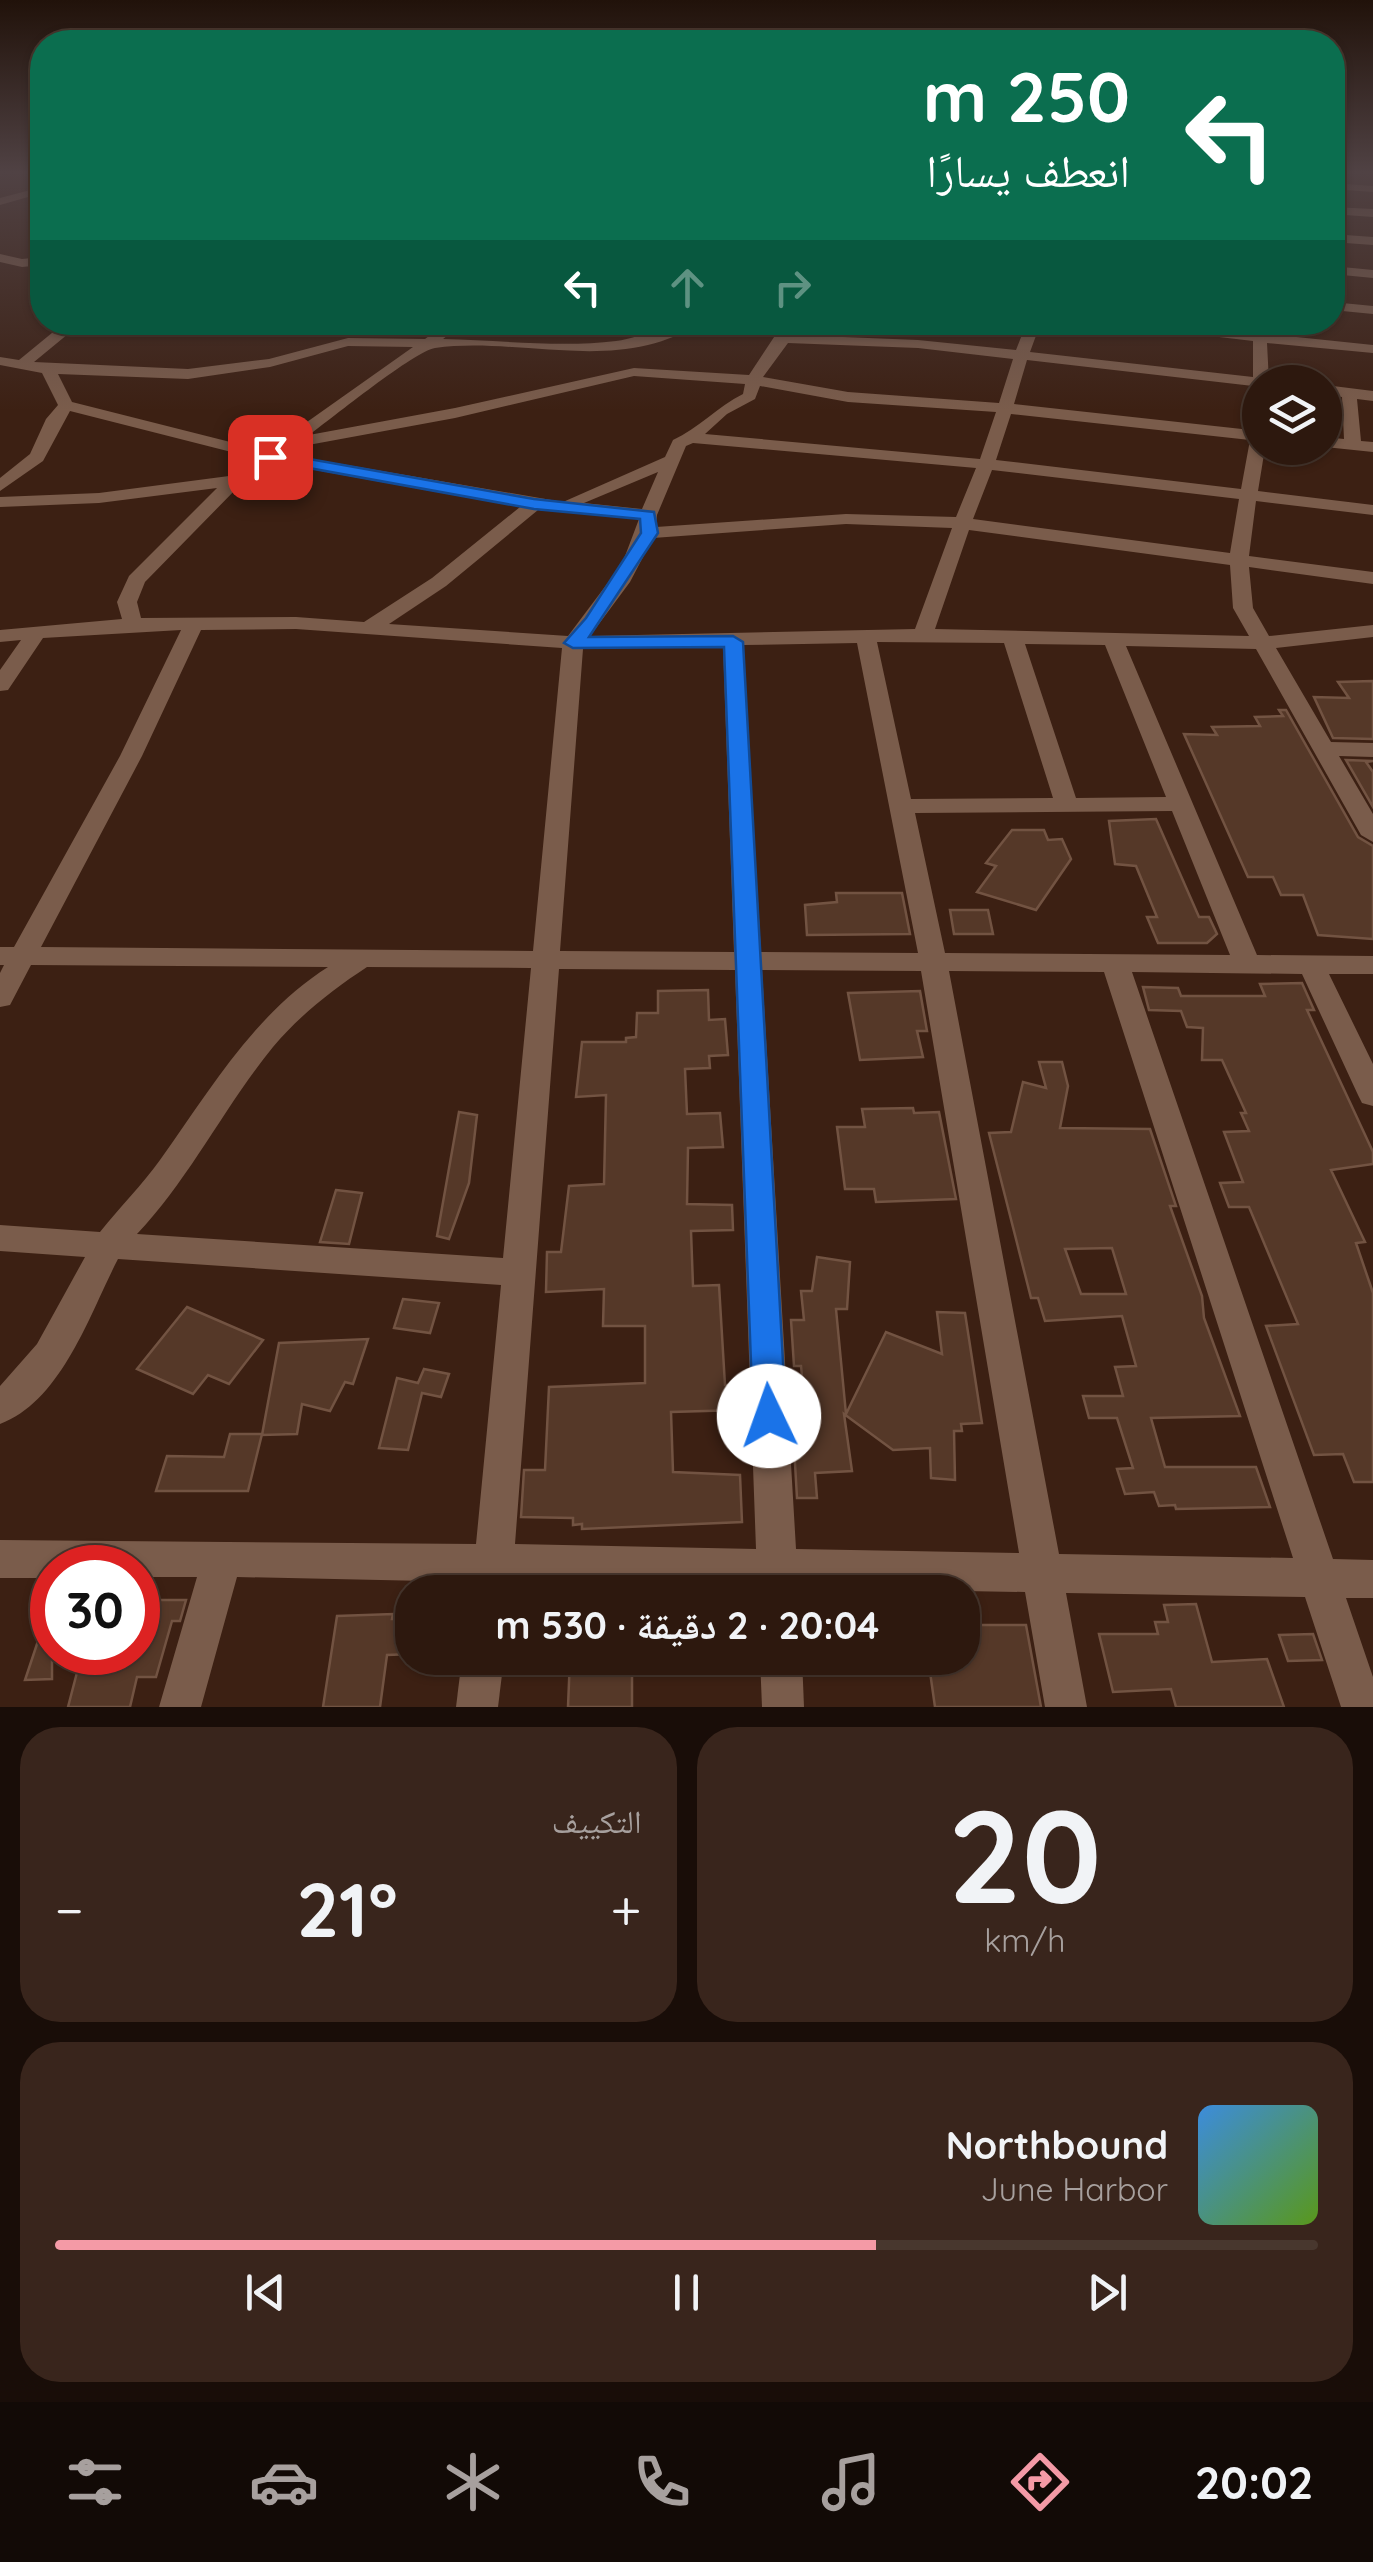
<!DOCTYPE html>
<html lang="ar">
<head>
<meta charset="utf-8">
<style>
	body { margin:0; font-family:Quicksand,"Noto Naskh Arabic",sans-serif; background:#39251c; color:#f1f3f6; direction:rtl; height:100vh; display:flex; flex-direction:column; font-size:38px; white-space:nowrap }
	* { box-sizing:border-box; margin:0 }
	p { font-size:32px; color:#a7a09e }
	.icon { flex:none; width:55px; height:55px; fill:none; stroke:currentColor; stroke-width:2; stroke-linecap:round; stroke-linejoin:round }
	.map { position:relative; height:1707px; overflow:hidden; direction:ltr }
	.details { display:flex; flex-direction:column; gap:20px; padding:20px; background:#190d08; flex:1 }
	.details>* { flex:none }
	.hud { position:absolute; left:30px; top:30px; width:1315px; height:305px; border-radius:40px; box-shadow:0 2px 8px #0004,0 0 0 2px #48372e; direction:rtl; background:#0b6e4f; color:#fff; overflow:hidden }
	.fabs { position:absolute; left:1242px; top:365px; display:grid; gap:20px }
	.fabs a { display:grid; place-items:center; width:100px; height:100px; border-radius:50%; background:#2d180e; box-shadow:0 2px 8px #0004,0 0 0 2px #48372e; font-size:50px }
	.speed { position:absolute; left:30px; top:1545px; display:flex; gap:20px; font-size:50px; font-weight:700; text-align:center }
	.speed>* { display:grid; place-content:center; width:130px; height:130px; border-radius:50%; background:#2d180e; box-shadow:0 2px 8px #0004,0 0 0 2px #48372e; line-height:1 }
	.speed .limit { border:15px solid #d22; background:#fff; color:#111 }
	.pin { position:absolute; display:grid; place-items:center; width:85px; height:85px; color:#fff; margin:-42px; border-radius:20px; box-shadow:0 5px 15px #0006 }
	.me { position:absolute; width:110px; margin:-55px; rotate:357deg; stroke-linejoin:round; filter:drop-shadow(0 0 8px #0008) }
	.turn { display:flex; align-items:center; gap:35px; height:210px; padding:0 50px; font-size:45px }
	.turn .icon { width:130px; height:130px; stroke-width:2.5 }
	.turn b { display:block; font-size:70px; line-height:85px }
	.lanes { display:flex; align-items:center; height:95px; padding:0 50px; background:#0003; justify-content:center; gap:50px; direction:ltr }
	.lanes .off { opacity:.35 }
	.big { font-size:75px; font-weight:700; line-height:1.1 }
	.details .tile { flex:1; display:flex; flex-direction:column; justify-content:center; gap:15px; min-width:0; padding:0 35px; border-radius:40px; background:#39251c }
	.details .dial { align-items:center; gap:0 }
	.dial b { font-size:130px; line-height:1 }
	.song { display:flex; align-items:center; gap:30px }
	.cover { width:120px; height:120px; border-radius:15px; background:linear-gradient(135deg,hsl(210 70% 55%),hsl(90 70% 35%)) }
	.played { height:10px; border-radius:5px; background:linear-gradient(90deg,#f49aa6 65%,#48372e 65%) }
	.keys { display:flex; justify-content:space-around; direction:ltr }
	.heat { display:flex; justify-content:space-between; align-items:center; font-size:55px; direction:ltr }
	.details .tiles { flex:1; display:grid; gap:20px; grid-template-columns:1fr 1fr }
	.tile:last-child { grid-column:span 2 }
	.trip { position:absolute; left:395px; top:1575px; width:585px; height:100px; border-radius:40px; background:#2d180e; box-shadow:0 2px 8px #0004,0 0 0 2px #48372e; font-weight:700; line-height:100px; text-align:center; direction:rtl }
	.menu { display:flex; height:160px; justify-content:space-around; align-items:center; background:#120a06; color:#a7a09e }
	.menu .icon { width:70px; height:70px }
	.menu .on { color:#f49aa6 }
	.menu b { font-size:45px; color:#f1f3f6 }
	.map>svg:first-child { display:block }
	.building { fill:#553828; stroke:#725342; stroke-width:2.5; fill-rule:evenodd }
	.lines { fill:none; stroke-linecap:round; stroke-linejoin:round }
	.minor { fill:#7a5c4b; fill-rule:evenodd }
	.route { fill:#1a73e8; stroke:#114b97; stroke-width:2.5 }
</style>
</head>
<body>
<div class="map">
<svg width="1373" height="1707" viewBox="0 0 1373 1707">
	<rect width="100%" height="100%" fill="#3c2013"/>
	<g class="building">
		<path d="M 1373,681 L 1373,739 L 1333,738 L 1314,697 L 1349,698 L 1338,682 Z"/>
		<path d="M 1279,710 L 1286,710 L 1358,837 L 1373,846 L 1373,939 L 1318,935 L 1303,895 L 1281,895 L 1273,877 L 1248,877 L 1184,734 L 1217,735 L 1212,727 L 1260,726 L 1255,717 L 1283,716 Z"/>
		<path d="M 1346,760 L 1373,761 L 1366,762 L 1373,772 L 1373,807 Z"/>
		<path d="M 1156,819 L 1199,917 L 1209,917 L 1217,934 L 1207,943 L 1158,943 L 1147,917 L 1157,917 L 1136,866 L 1115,864 L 1109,821 Z"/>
		<path d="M 1012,830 L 1044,830 L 1048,840 L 1062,839 L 1071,859 L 1036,910 L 977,892 L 996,866 L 986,863 Z"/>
		<path d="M 836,893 L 902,893 L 910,934 L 807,935 L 805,905 L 837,902 Z"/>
		<path d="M 950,910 L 988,910 L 993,934 L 954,934 Z"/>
		<path d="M 1302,983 L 1314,1010 L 1307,1010 L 1373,1152 L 1373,1164 L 1331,1170 L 1365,1242 L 1356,1243 L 1373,1293 L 1373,1482 L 1354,1482 L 1343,1454 L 1314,1455 L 1266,1326 L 1298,1324 L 1249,1207 L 1229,1207 L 1220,1183 L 1243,1182 L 1224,1132 L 1249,1131 L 1241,1113 L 1246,1113 L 1222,1060 L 1202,1060 L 1203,1028 L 1187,1027 L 1181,1011 L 1149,1010 L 1143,987 L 1178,988 L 1181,996 L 1265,996 L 1260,984 Z"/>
		<path d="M 708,990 L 709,1020 L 725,1019 L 728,1055 L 709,1056 L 710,1068 L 685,1069 L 687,1114 L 720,1113 L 723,1147 L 688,1148 L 687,1204 L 732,1205 L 733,1230 L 691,1231 L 693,1286 L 719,1285 L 725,1385 L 737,1385 L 739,1410 L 671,1412 L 673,1472 L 740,1475 L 742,1522 L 582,1529 L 582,1524 L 573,1525 L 573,1518 L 521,1517 L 524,1470 L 545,1470 L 549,1387 L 645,1383 L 645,1326 L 603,1326 L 604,1289 L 546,1292 L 547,1252 L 561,1252 L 569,1186 L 604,1184 L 606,1095 L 576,1097 L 582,1042 L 626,1042 L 626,1038 L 636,1037 L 637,1013 L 658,1013 L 658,991 Z"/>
		<path d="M 920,991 L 927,1031 L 917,1031 L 923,1057 L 860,1060 L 848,993 Z"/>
		<path d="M 1039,1062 L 1062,1062 L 1068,1086 L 1060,1128 L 1150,1129 L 1176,1206 L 1170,1206 L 1202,1296 L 1204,1318 L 1240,1416 L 1151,1418 L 1165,1467 L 1256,1467 L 1270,1507 L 1176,1509 L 1175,1505 L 1159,1506 L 1154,1492 L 1125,1494 L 1117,1469 L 1133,1468 L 1117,1418 L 1089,1418 L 1083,1396 L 1123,1396 L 1115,1367 L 1136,1366 L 1122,1316 L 1045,1321 L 1038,1298 L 1031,1298 L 989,1133 L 1011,1132 L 1023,1082 L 1046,1088 ZM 1112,1248 L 1126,1294 L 1081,1294 L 1065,1249 Z"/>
		<path d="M 913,1108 L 914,1113 L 939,1112 L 956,1199 L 876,1202 L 874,1189 L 845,1189 L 837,1127 L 865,1127 L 862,1109 Z"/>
		<path d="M 459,1112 L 477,1115 L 469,1183 L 449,1239 L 437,1236 Z"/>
		<path d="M 336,1190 L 362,1193 L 349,1244 L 320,1242 Z"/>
		<path d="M 817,1257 L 850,1262 L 847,1309 L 836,1309 L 846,1414 L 886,1332 L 942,1354 L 937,1312 L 965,1313 L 982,1423 L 961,1424 L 962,1431 L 954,1431 L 955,1480 L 931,1478 L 930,1448 L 893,1450 L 844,1414 L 852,1471 L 815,1473 L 817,1498 L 797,1498 L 794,1446 L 804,1446 L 800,1418 L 806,1418 L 801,1366 L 794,1366 L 791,1320 L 804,1320 L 801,1291 L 812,1291 Z"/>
		<path d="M 403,1299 L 439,1303 L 430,1333 L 394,1328 Z"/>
		<path d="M 187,1307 L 263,1340 L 229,1384 L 208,1375 L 193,1394 L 137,1369 Z"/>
		<path d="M 368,1339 L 353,1384 L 345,1382 L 330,1411 L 302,1404 L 297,1434 L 262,1435 L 279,1343 Z"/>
		<path d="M 424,1369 L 449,1374 L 441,1397 L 422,1393 L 408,1450 L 379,1448 L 397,1378 L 418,1383 Z"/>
		<path d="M 230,1434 L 262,1434 L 248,1491 L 156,1491 L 167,1456 L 224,1457 Z"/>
		<path d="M 145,1600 L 186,1600 L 180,1621 L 172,1621 L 156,1677 L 137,1677 L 130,1707 L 68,1707 L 80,1661 L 123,1660 L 125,1654 L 138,1654 L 138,1626 Z"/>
		<path d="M 1196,1604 L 1212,1662 L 1267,1659 L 1284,1707 L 1176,1707 L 1171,1689 L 1113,1692 L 1099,1634 L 1158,1634 L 1155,1622 L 1168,1622 L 1164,1605 Z"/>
		<path d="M 48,1611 L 52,1612 L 52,1679 L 25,1680 Z"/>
		<path d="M 393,1614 L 392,1619 L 412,1619 L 412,1654 L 387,1655 L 380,1707 L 323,1707 L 337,1616 Z"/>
		<path d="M 962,1625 L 1026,1625 L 1041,1707 L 935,1707 L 928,1658 L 962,1658 Z"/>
		<path d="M 1313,1634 L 1322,1660 L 1288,1661 L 1279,1635 Z"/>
		<path d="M 570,1658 L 632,1658 L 632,1707 L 568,1707 Z"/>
	</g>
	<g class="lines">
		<g class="minor">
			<path d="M 1332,183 L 1373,186 L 1373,192 L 1332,189 Z"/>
			<path d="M 42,187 L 42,193 L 0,205 L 0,198 Z"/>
			<path d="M 1332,207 L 1373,209 L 1373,217 L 1332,214 Z"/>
			<path d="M 1332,234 L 1373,237 L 1373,245 L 1332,242 Z"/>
			<path d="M 0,254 L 22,259 L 42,257 L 42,265 L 22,267 L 0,262 Z"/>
			<path d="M 1332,266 L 1373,270 L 1373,278 L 1332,274 Z"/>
			<path d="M 1332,302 L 1373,306 L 1373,314 L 1332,310 Z"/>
			<path d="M 72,322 L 93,322 L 68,334 L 34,362 L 188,369 L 269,359 L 348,338 L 425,339 L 448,322 L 465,322 L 443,339 C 499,340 561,348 616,341 C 645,337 670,322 700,322 C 623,376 521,336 435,348 C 416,350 331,419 309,435 L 455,408 L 634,368 L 749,375 L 784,322 L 798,322 L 793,335 L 918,340 L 1016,350 L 1027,322 L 1041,322 L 1030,352 L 1253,377 L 1253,341 L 1092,322 L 1147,322 L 1253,333 L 1253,322 L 1267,322 L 1267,334 L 1373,345 L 1373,353 L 1267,343 L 1269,382 L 1260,382 L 1260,448 L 1265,448 L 1258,491 L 1373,505 L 1373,515 L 1256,501 L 1249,556 L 1373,572 L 1373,584 L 1249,567 L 1253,608 L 1269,636 L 1373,625 L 1373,637 L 1276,648 L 1331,742 L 1373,743 L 1373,757 L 1339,756 L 1373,814 L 1373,842 L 1361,835 L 1256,649 L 1126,646 L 1257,955 L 1373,956 L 1373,974 L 1329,974 L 1373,1064 L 1373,1106 L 1362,1103 L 1358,1095 L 1302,974 L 1132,972 L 1333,1559 L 1373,1560 L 1373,1598 L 1346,1598 L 1373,1677 L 1373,1707 L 1341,1707 L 1305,1597 L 1066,1593 L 1087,1707 L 1045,1707 L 1025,1592 L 798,1588 L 798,1592 L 758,1592 L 758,1587 L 512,1582 L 511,1592 L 471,1592 L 472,1582 L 237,1577 L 201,1707 L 159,1707 L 197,1577 L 138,1577 L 138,1568 L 52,1568 L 52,1578 L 0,1578 L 0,1540 L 476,1544 L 501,1285 L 118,1259 C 90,1313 62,1401 0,1424 L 0,1386 L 37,1344 L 85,1257 L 0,1251 L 0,1225 L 100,1232 C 120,1207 142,1185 160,1160 C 210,1090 254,1014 328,967 L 31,965 L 10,1005 L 0,1007 L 0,973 L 4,965 L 0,965 L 0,947 L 14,947 L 120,756 L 181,630 L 43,638 L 8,690 L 0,691 L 0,670 L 21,640 L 0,642 L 0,630 L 122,619 L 117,602 L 129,576 L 217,488 L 99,503 L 0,507 L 0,497 L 99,493 L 229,476 L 255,458 L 70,411 L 43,461 L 0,491 L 0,478 L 30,454 L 46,419 L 58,405 L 42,373 L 0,365 L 0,357 L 19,360 L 58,328 ZM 788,343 L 918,348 L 1013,359 L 999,403 L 848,392 L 763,377 ZM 348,346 L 413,347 L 266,451 L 72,402 L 58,374 L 188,379 L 270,367 ZM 1027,360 L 1253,386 L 1251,430 L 1014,404 ZM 634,376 L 745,384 L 743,394 C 718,406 698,429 673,440 L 665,457 L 563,502 L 283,454 L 292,448 L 455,418 ZM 760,386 L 848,402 L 996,412 L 980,459 L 705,434 L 727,414 L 755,399 ZM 1011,414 L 1250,440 L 1241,489 L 996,460 ZM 693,443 L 976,468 L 956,517 L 846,514 L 656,527 L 657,515 L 686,446 ZM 271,462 L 520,507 L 432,578 L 364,622 L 296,617 L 141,618 L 137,602 L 145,582 L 240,485 ZM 992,470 L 1239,499 L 1230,553 L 973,519 ZM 658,472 L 642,509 L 584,503 ZM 538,510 L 639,519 L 622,564 L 568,636 L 389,624 L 446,586 ZM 846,524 L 952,528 L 915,629 L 590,636 L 630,582 L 653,538 ZM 969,530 L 1230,565 L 1233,608 L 1249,636 L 935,629 ZM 296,629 L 562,648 L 533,951 L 41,947 L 142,756 L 201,630 ZM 877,642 L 1004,643 L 1053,798 L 911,799 ZM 857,643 L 918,953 L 761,952 L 743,645 ZM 1025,644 L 1105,645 L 1166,797 L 1076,798 ZM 723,646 L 734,952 L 560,951 L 583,649 ZM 1172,811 L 1230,955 L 945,953 L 915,813 ZM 367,967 L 531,968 L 503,1258 L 137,1234 C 190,1178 224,1107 273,1047 C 300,1015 332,990 367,967 ZM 559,969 L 735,970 L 756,1549 L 515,1544 ZM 762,970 L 921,971 L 1019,1553 L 796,1549 ZM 949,971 L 1104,972 L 1293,1558 L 1059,1554 Z"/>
			<path d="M 300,322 L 327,322 L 361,333 L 354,337 Z"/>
			<path d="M 1325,385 L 1373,391 L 1373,401 L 1357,399 L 1361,441 L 1373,442 L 1373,452 L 1325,447 L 1325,437 L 1344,439 L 1342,397 L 1325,395 Z"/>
			<path d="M 462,1658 L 504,1658 L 498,1707 L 456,1707 Z"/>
			<path d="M 760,1658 L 802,1658 L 804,1707 L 762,1707 Z"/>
		</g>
	</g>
	<linearGradient id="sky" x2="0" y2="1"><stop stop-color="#21120a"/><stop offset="0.42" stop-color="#504244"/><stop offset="1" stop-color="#504244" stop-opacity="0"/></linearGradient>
	<rect width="1373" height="411" fill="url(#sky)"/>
	<path class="route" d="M 270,452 L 534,499 L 654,512 L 658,533 L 589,637 L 733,636 L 743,642 L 786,1416 L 781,1426 L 769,1430 L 757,1426 L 753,1416 L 724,647 L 573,648 L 564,643 L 586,618 L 641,533 L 640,519 L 534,509 L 265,460 L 263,457 Z"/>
</svg>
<div class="fabs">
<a><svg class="icon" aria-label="layers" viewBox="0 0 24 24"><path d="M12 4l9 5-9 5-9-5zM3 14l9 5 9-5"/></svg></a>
</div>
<div class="speed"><div class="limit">30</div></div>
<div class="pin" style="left:270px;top:457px;background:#d93025"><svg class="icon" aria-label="arrive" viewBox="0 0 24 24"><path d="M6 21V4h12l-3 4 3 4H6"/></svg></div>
<svg class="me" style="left:769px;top:1416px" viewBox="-20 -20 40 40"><circle r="19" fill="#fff"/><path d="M0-13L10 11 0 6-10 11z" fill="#1a73e8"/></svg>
<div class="trip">20:04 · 2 دقيقة · 530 m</div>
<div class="hud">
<div class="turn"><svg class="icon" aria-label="left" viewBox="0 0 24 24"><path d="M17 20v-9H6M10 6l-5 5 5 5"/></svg><div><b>250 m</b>انعطف يسارًا</div></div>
<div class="lanes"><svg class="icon" aria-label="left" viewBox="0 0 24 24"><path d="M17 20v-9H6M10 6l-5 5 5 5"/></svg><svg class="icon off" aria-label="ahead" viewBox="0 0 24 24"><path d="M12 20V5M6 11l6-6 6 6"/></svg><svg class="icon off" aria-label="right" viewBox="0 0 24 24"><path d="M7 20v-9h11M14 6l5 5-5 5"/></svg></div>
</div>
</div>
<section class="details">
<div class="tiles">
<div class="tile dial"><b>20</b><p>km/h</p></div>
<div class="tile"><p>التكييف</p>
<div class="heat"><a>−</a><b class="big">21°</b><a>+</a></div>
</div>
<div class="tile">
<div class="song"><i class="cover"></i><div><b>Northbound</b><p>June Harbor</p></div></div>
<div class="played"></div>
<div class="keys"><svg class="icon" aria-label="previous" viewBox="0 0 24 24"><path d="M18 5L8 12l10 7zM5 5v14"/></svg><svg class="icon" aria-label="pause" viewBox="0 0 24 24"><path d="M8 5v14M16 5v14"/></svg><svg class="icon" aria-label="next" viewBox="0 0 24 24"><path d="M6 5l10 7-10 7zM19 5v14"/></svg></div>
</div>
</div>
</section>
<nav class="menu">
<b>20:02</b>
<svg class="icon on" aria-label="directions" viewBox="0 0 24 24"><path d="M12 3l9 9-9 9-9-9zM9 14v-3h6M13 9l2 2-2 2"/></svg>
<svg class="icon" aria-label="music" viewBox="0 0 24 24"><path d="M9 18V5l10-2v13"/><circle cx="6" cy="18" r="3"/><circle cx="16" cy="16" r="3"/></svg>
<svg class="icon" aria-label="phone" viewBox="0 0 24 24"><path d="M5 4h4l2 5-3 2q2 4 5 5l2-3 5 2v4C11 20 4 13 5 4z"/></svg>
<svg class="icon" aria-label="climate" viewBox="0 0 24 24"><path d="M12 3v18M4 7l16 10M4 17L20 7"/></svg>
<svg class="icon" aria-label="car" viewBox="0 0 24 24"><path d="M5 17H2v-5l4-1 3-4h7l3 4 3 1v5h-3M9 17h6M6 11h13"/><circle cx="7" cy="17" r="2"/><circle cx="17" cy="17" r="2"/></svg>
<svg class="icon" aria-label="filters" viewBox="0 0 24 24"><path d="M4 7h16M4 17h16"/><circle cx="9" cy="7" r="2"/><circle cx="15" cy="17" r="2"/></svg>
</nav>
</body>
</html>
